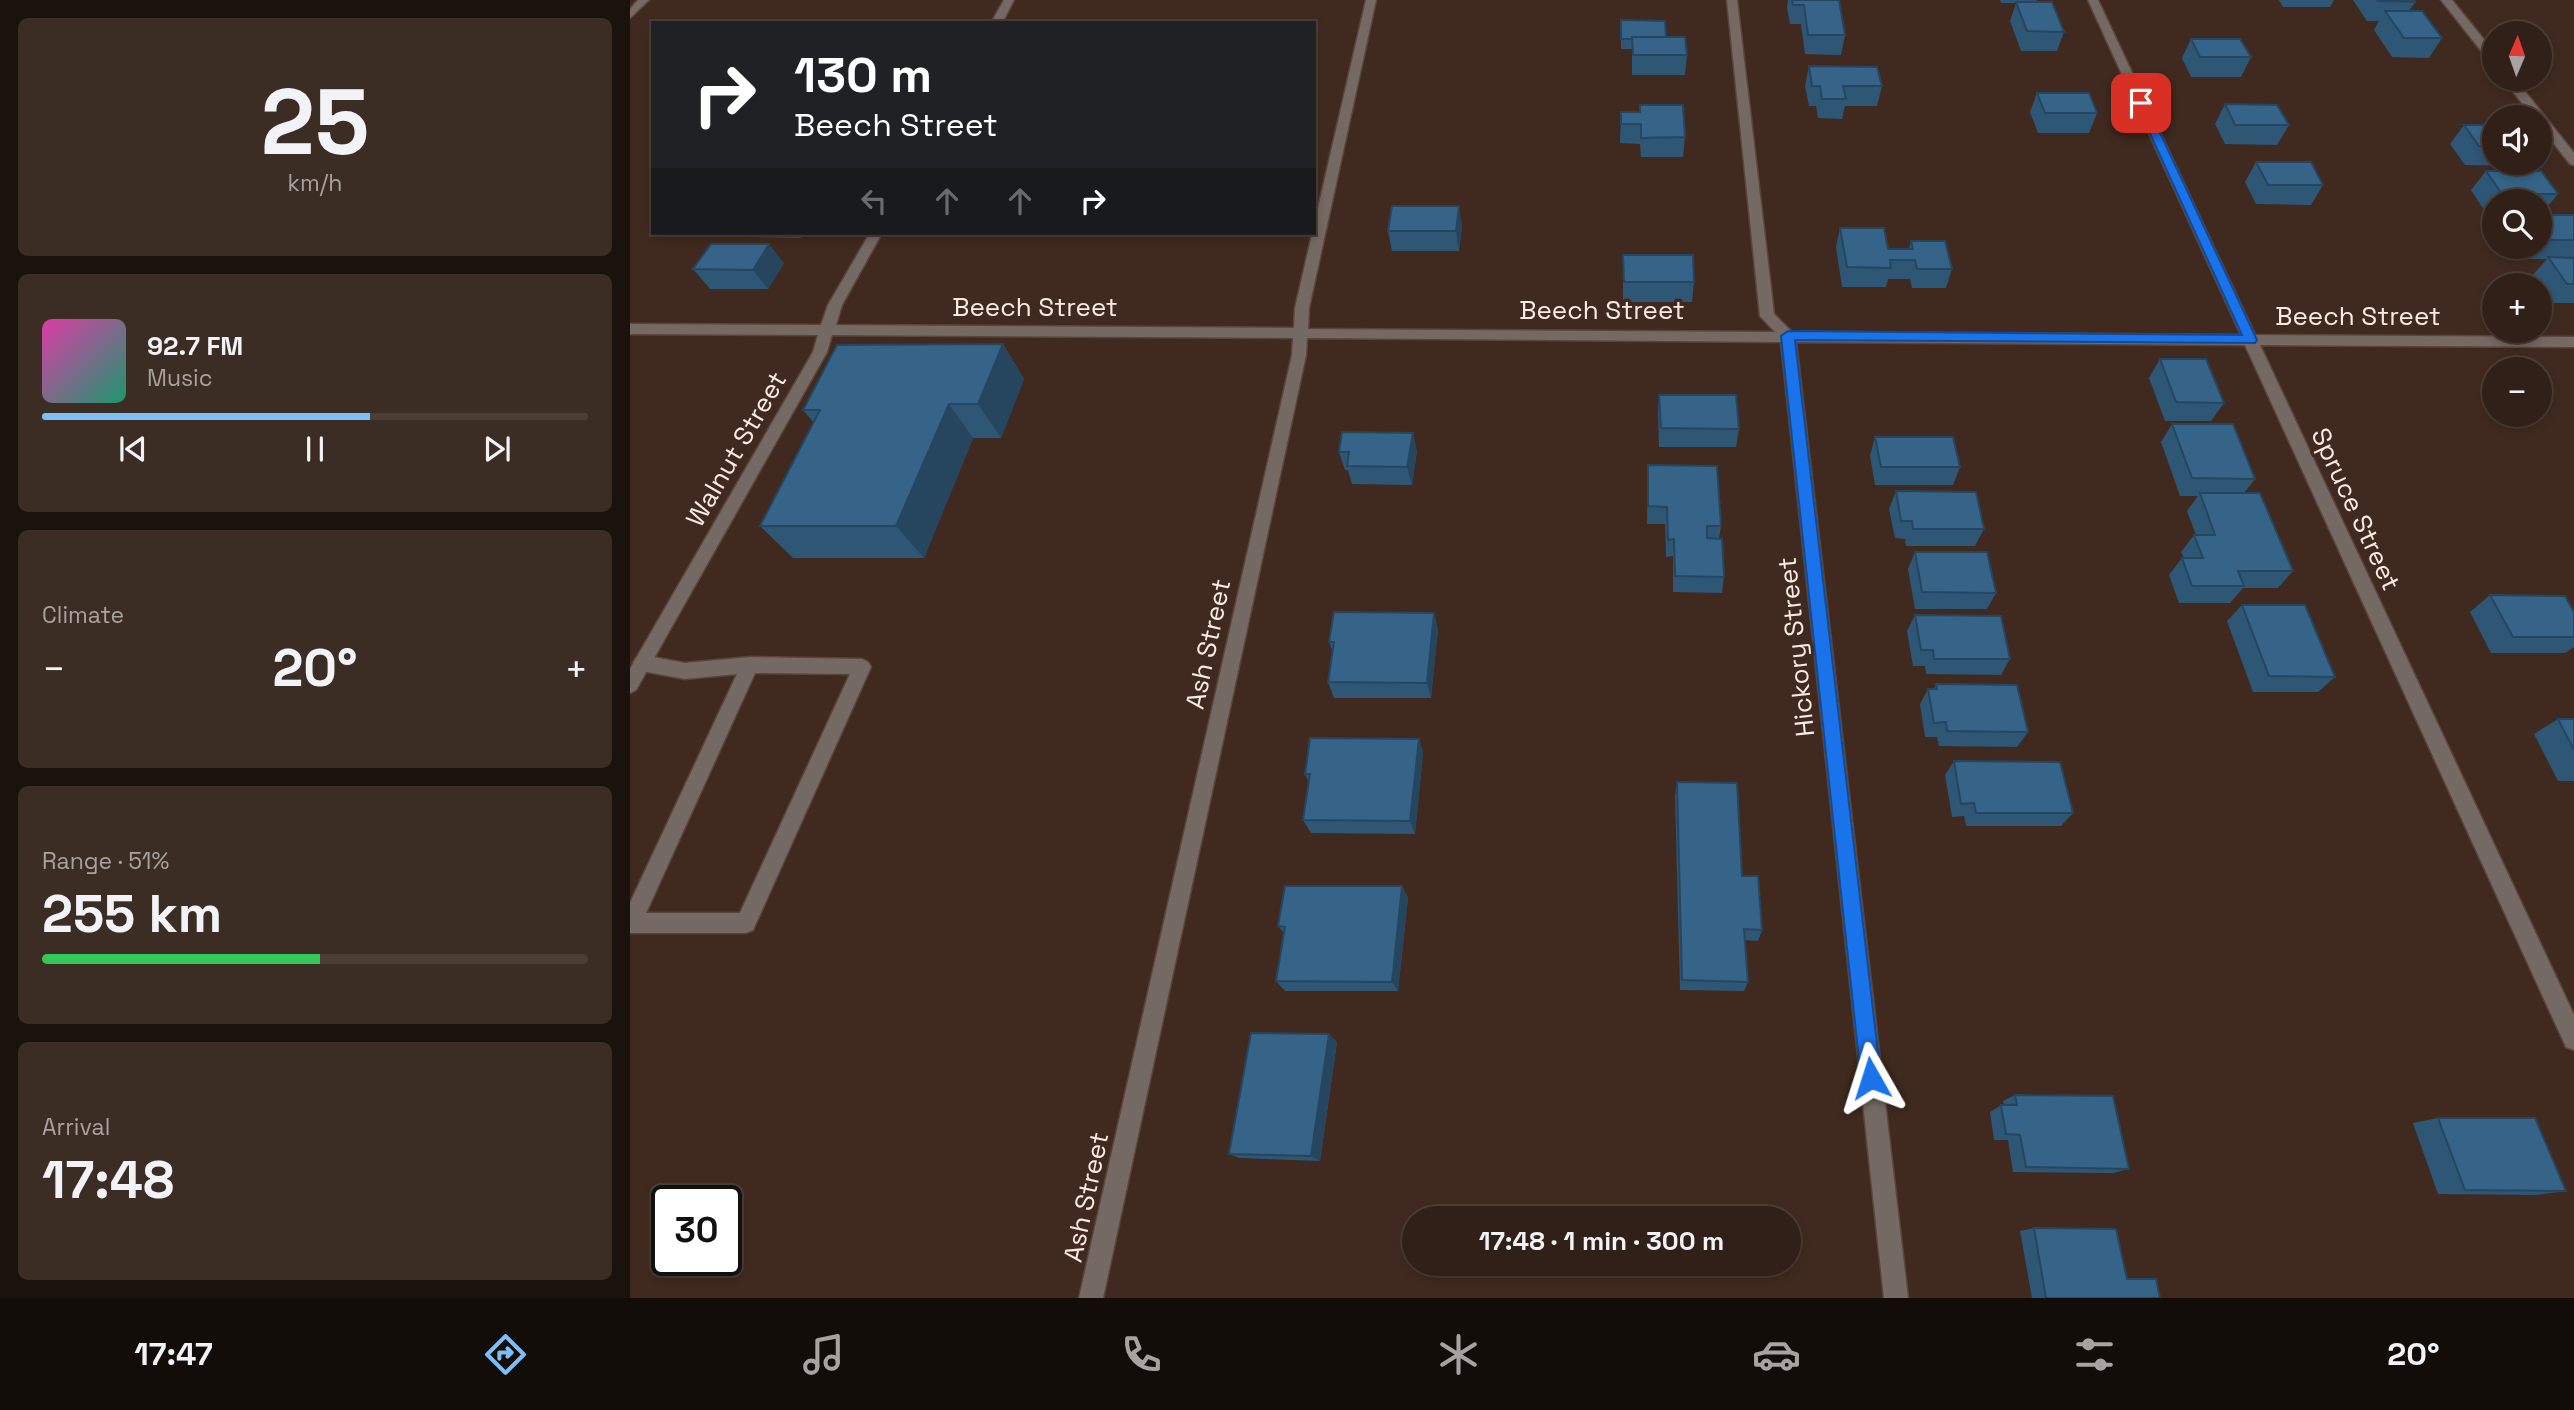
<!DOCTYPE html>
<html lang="en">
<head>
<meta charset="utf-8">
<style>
	body { margin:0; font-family:"Space Grotesk",sans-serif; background:#3c2d24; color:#f1f3f6; height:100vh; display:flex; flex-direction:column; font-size:26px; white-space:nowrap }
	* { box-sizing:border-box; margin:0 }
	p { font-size:23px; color:#a8a3a1 }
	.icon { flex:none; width:38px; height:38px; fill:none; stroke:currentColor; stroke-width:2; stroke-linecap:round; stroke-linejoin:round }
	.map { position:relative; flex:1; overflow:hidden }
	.details { display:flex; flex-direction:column; gap:18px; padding:18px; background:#1a120d; width:630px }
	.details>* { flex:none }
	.banner { position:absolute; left:21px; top:21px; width:665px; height:214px; border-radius:0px; box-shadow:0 4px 10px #0003,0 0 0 2px #4b3e36; background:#202124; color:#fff; overflow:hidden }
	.needle { width:46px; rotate:2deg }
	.fabs { position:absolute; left:1852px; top:21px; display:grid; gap:14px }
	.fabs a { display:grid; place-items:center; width:70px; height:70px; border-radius:50%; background:#302017; box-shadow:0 4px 10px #0003,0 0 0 2px #4b3e36; font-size:35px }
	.speed { position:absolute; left:21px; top:1185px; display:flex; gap:14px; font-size:35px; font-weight:700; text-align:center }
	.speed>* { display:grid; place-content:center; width:91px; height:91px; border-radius:50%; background:#302017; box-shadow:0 4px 10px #0003,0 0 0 2px #4b3e36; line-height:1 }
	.speed .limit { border:4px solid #111; border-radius:10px; background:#fff; color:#111 }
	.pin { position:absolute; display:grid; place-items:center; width:60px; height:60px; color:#fff; margin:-30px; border-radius:14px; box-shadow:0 4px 10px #0006 }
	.me { position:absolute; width:77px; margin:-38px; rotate:354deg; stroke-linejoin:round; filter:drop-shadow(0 0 5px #0008) }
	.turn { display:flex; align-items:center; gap:24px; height:147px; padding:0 28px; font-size:32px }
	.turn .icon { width:91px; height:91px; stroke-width:2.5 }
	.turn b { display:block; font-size:49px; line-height:60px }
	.lanes { display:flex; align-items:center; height:66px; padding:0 28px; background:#0003; justify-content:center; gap:35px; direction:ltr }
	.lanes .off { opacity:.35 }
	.big { font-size:52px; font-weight:600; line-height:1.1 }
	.details .card { flex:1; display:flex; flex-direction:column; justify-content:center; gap:10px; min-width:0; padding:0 24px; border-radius:10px; background:#3c2d24 }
	.details .dial { align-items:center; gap:0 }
	.dial b { font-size:91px; line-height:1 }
	.song { display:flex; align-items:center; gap:21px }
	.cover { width:84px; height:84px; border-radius:10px; background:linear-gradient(135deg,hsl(320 70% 55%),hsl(160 70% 35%)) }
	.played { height:7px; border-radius:4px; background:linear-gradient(90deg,#7abff8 60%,#4b3e36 60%) }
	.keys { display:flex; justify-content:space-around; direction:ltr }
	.heat { display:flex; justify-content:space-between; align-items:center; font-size:38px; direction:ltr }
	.charge { height:10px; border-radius:5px; background:linear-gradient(90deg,#34c759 51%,#4b3e36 0) }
	.trip { position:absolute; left:772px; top:1206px; width:399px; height:70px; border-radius:35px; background:#302017; box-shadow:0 4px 10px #0003,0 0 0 2px #4b3e36; font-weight:600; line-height:70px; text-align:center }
	.menu { display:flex; height:112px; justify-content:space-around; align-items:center; background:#130d09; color:#a8a3a1 }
	.menu .icon { width:49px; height:49px }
	.menu .current { color:#7abff8 }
	.menu b { font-size:32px; color:#f1f3f6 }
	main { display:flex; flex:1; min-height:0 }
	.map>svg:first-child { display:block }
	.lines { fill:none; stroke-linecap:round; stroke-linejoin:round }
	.lane-casing { stroke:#5a453b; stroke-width:3 }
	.street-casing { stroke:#5a453b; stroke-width:3 }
	.lane { fill:#746963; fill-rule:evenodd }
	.street { fill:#746963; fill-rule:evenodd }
	.wall { fill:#2e5675 }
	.shaded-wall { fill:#26465f }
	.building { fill:#366488; stroke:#26465f; stroke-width:2 }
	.route { fill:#1a73e8; stroke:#114b97; stroke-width:2 }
	.labels { text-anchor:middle; stroke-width:7; stroke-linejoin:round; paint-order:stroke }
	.street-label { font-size:26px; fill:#faebe4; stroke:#402a1f }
</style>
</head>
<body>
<main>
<section class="details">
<div class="card dial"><b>25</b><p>km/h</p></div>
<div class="card">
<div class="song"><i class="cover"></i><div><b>92.7 FM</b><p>Music</p></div></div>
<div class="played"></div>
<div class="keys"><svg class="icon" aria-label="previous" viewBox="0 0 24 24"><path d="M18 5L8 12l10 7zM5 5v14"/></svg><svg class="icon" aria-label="pause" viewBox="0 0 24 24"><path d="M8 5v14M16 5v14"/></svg><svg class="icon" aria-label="next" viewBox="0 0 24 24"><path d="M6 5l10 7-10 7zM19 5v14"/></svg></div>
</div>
<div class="card"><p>Climate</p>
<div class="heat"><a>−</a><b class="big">20°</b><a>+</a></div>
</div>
<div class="card"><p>Range · 51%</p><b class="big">255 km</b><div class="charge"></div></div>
<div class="card"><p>Arrival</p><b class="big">17:48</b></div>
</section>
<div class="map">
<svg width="1944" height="1298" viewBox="0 0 1944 1298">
	<rect width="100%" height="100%" fill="#402a1f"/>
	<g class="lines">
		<g class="lane-casing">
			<path id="lane" d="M 12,655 L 55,663 L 120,657 L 232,659 L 238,662 L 241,667 L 123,930 L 116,933 L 0,933 L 0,903 L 107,674 L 55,679 L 12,671 L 6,668 L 3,663 L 6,658 ZM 125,673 L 220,674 L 110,913 L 16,913 Z"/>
		</g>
		<g class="street-casing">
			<g id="street">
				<path d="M 8,0 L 19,0 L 0,18 L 0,9 Z"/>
				<path d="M 374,0 L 384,0 L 372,23 L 361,23 Z"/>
				<path d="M 736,0 L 746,0 L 679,308 L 678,329 L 1145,332 L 1130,316 L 1097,0 L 1107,0 L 1144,314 L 1162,332 L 1611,335 L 1458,0 L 1468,0 L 1625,335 L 1944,337 L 1944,347 L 1630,345 L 1944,1015 L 1944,1050 L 1936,1047 L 1615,345 L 1166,342 L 1278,1298 L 1254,1298 L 1151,342 L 677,338 L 676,355 L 473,1298 L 449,1298 L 662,355 L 663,338 L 202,335 L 197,352 L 6,690 L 0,693 L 0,669 L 183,352 L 188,335 L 0,334 L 0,324 L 191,325 L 198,305 L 240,233 L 252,233 L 212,305 L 206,325 L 664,328 L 665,308 Z"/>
				<path d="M 1811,0 L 1822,0 L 1864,52 L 1864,63 L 1860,62 Z"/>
				<path d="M 1873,79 L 1885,79 L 1944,153 L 1944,165 L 1940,164 L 1909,125 L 1909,117 L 1903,117 Z"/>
			</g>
		</g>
		<use href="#lane" class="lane"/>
		<use href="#street" class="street"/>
	</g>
	<g class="wall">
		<path d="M 1158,0 L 1209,0 L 1215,35 L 1211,55 L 1175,54 L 1171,24 L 1160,24 L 1157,8 Z"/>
		<path d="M 1370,0 L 1407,0 L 1406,2 L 1434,32 L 1427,51 L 1391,51 L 1380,21 L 1386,3 L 1371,3 Z"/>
		<path d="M 1649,0 L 1704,0 L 1700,7 L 1653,7 Z"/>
		<path d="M 1723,0 L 1784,0 L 1785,2 L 1779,11 L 1812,38 L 1799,58 L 1762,57 L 1744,30 L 1749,21 L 1737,21 Z"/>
		<path d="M 991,20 L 1036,37 L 1057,55 L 1055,75 L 1002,75 L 1002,49 L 991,49 Z"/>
		<path d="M 1561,39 L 1621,57 L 1611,77 L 1561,77 L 1552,58 Z"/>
		<path d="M 1179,66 L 1252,86 L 1247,106 L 1215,106 L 1212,119 L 1188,118 L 1186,106 L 1179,106 L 1175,86 Z"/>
		<path d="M 1407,93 L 1467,113 L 1459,133 L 1408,133 L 1400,112 Z"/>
		<path d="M 1595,104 L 1659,125 L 1647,145 L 1595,144 L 1585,124 Z"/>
		<path d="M 1010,105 L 1055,137 L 1053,157 L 1011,157 L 1010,144 L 990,143 L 991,112 L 1009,112 Z"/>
		<path d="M 1834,125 L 1864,125 L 1864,163 L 1890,163 L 1888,166 L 1835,165 L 1820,144 Z"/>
		<path d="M 1626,162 L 1693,185 L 1681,205 L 1626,204 L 1615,182 Z"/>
		<path d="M 1856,171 L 1928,194 L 1912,213 L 1909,213 L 1909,201 L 1864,201 L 1864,213 L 1856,213 L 1841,190 Z"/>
		<path d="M 1909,215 L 1944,215 L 1944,303 L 1919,303 L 1909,289 L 1909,285 L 1907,285 L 1901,277 L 1917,259 L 1890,259 L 1881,247 L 1909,247 Z"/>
		<path d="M 832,225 L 829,251 L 762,251 L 758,231 Z"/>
		<path d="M 1210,228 L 1258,249 L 1279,249 L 1281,241 L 1322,269 L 1316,288 L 1282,288 L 1280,279 L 1258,279 L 1256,287 L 1212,287 L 1206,247 Z"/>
		<path d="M 112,233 L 174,233 L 171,238 L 115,237 Z"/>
		<path d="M 993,255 L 1064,282 L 1062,302 L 993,302 Z"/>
		<path d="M 154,263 L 138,289 L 80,289 L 63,269 Z"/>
		<path d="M 373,344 L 394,379 L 371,438 L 343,438 L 294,558 L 163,558 L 130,526 L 184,423 L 173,410 Z"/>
		<path d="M 1530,359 L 1594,403 L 1581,421 L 1535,421 L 1519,378 Z"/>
		<path d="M 1029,395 L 1109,429 L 1106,447 L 1029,447 L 1028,413 Z"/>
		<path d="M 1542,424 L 1625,479 L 1614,493 L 1663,571 L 1648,588 L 1613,588 L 1600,603 L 1549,603 L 1539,575 L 1552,558 L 1554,558 L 1551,552 L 1564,535 L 1566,535 L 1557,511 L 1568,496 L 1550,496 L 1531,442 Z"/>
		<path d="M 1245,437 L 1330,467 L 1323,485 L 1245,485 L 1240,456 Z"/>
		<path d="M 787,451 L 782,485 L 722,484 L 718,470 L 715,470 L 709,452 Z"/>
		<path d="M 1018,465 L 1091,526 L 1089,539 L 1094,577 L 1092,593 L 1043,592 L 1043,556 L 1036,557 L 1035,524 L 1017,524 Z"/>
		<path d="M 1266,491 L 1354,529 L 1345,546 L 1276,546 L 1275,539 L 1265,538 L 1259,509 Z"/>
		<path d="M 1285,552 L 1366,593 L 1357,609 L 1285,609 L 1278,569 Z"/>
		<path d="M 1860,595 L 1944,612 L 1944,647 L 1935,653 L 1861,653 L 1840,612 Z"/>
		<path d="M 1612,605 L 1705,677 L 1688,692 L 1623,692 L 1597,621 Z"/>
		<path d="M 804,613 L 808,629 L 801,698 L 704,698 L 698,682 L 703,652 L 699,642 Z"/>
		<path d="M 1285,615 L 1380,659 L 1371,675 L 1296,674 L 1295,666 L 1283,666 L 1277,631 Z"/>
		<path d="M 1306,684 L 1398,732 L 1387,747 L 1309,746 L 1307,737 L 1295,737 L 1290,704 L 1298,689 L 1304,689 Z"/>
		<path d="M 1928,719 L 1944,719 L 1944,781 L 1928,781 L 1904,734 Z"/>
		<path d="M 789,739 L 793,753 L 785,834 L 681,833 L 673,820 L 679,782 L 675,774 Z"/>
		<path d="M 1324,761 L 1443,813 L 1431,826 L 1336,826 L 1334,816 L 1322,817 L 1315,775 Z"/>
		<path d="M 1047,782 L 1112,876 L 1132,930 L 1128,941 L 1115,940 L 1118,982 L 1114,991 L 1050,990 L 1045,796 Z"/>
		<path d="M 772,886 L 778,898 L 768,991 L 655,991 L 646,981 L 654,933 L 648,926 Z"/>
		<path d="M 707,1042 L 690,1161 L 610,1158 L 599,1154 Z"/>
		<path d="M 1385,1095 L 1499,1169 L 1483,1173 L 1383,1172 L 1378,1140 L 1364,1140 L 1360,1112 L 1371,1105 L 1374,1105 L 1373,1101 Z"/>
		<path d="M 1808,1118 L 1936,1191 L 1906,1195 L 1808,1194 L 1783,1123 Z"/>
		<path d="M 1404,1228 L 1497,1279 L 1530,1298 L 1402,1298 L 1390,1231 Z"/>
	</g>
	<g class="shaded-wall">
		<path d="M 829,206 L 832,225 L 829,251 L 826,231 Z"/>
		<path d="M 167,233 L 174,233 L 171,238 Z"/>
		<path d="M 139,244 L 154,263 L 138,289 L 123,270 Z"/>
		<path d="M 373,344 L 394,379 L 371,438 L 348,404 Z"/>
		<path d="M 319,404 L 343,438 L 294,558 L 266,526 Z"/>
		<path d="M 783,433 L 787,451 L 782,485 L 777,467 Z"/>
		<path d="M 804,613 L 808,629 L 801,698 L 797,683 Z"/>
		<path d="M 789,739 L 793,753 L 785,834 L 780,821 Z"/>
		<path d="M 772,886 L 778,898 L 768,991 L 762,982 Z"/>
		<path d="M 699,1034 L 707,1042 L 690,1161 L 681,1156 Z"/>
	</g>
	<g class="building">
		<path d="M 1162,0 L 1209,0 L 1215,35 L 1178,35 L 1174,5 L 1163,5 Z"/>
		<path d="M 1747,0 L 1784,0 L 1785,2 L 1748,1 Z"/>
		<path d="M 1386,2 L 1422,2 L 1434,32 L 1397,31 Z"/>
		<path d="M 1755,11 L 1792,11 L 1812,38 L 1774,38 Z"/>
		<path d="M 991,20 L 1035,21 L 1036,37 L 1002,37 L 1003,39 L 991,39 Z"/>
		<path d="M 1002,37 L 1055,37 L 1057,55 L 1003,55 Z"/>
		<path d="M 1561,39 L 1610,39 L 1621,57 L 1570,57 Z"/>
		<path d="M 1179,66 L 1247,67 L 1252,86 L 1213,86 L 1216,99 L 1192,99 L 1190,86 L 1182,86 Z"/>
		<path d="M 1407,93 L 1459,93 L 1467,113 L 1415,113 Z"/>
		<path d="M 1595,104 L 1647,105 L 1659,125 L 1605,125 Z"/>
		<path d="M 1010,105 L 1053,105 L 1055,137 L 1011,138 L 1011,124 L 991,124 L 991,112 L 1010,112 Z"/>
		<path d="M 1834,125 L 1864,125 L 1864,146 L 1849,146 Z"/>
		<path d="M 1626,162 L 1681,162 L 1693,185 L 1638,185 Z"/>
		<path d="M 1856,171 L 1911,171 L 1928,194 L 1872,194 Z"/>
		<path d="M 762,206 L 829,206 L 826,231 L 758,231 Z"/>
		<rect x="1909" y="215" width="35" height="25"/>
		<path d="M 1210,228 L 1254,228 L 1258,249 L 1283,249 L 1281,241 L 1315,241 L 1322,269 L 1287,269 L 1285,260 L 1260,260 L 1261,268 L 1217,267 Z"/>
		<path d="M 81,244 L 139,244 L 123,270 L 63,269 Z"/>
		<path d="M 993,255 L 1063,255 L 1064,282 L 994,282 Z"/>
		<path d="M 1918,257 L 1944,258 L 1944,284 L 1937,284 Z"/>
		<path d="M 373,344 L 348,404 L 319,404 L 266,526 L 130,526 L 190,410 L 173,410 L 207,345 Z"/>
		<path d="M 1530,359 L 1576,359 L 1594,403 L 1546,402 Z"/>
		<path d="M 1029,395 L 1106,395 L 1109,429 L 1031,428 Z"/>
		<path d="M 1542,424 L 1603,424 L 1625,479 L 1562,478 Z"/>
		<path d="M 712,432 L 783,433 L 777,467 L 717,466 L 719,452 L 709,452 Z"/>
		<path d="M 1245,437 L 1323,437 L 1330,467 L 1251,467 Z"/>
		<path d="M 1018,465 L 1087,466 L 1091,526 L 1077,526 L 1077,538 L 1092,539 L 1094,577 L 1045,576 L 1044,539 L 1038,540 L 1037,507 L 1018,506 Z"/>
		<path d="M 1266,491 L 1346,492 L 1354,529 L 1283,529 L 1282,521 L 1271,521 Z"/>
		<path d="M 1570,493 L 1630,493 L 1663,571 L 1608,571 L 1614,586 L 1562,586 L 1552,558 L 1573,558 L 1564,535 L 1585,535 Z"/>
		<path d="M 1285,552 L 1357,552 L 1366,593 L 1292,592 Z"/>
		<path d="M 1860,595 L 1935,596 L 1944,612 L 1944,637 L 1883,637 Z"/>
		<path d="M 1612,605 L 1675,605 L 1705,677 L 1639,676 Z"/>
		<path d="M 704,612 L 804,613 L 797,683 L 698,682 L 704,642 L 699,642 Z"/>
		<path d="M 1285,615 L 1371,616 L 1380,659 L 1304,659 L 1303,650 L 1291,650 Z"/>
		<path d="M 1306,684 L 1387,685 L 1398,732 L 1317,731 L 1316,722 L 1304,723 L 1298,689 L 1307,689 Z"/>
		<path d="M 1928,719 L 1944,719 L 1944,750 Z"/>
		<path d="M 680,738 L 789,739 L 780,821 L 673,820 L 680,774 L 675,774 Z"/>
		<path d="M 1324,761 L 1430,762 L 1443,813 L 1346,813 L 1344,803 L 1331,804 Z"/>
		<path d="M 1047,782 L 1107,783 L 1112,876 L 1128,876 L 1132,930 L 1114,929 L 1118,982 L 1052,980 Z"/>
		<path d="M 655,886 L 772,886 L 762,982 L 646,981 L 655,927 L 648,926 Z"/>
		<path d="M 621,1033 L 699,1034 L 681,1156 L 599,1154 Z"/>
		<path d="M 1385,1095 L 1483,1096 L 1499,1169 L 1396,1167 L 1390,1135 L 1376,1134 L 1371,1105 L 1387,1105 Z"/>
		<path d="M 1808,1118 L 1905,1118 L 1936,1191 L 1835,1190 Z"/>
		<path d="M 1404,1228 L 1486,1229 L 1497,1279 L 1526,1279 L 1530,1298 L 1416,1298 Z"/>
	</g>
	<path class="route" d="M 1511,100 L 1516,103 L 1627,340 L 1625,343 L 1165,340 L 1251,1078 L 1248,1085 L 1241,1088 L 1234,1085 L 1231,1078 L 1151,336 L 1158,331 L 1612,335 L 1506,103 Z"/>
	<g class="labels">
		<g class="street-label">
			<text x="405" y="316">Beech Street</text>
			<text x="972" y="319">Beech Street</text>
			<text x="1728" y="325">Beech Street</text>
			<text transform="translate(106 449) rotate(-60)" y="9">Walnut Street</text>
			<text transform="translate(1726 509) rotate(65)" y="9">Spruce Street</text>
			<text transform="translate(578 644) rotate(-78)" y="9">Ash Street</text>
			<text transform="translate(1166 647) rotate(-96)" y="9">Hickory Street</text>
			<text transform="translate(456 1197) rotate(-78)" y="9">Ash Street</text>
		</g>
	</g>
</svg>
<div class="fabs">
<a><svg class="needle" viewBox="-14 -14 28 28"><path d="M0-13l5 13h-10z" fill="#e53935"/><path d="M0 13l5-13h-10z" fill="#a8a3a1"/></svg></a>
<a><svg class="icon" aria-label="sound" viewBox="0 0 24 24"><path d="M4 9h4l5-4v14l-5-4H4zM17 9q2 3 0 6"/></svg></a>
<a><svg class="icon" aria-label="search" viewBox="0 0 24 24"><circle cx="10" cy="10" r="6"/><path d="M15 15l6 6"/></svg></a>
<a>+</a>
<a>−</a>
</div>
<div class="speed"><div class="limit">30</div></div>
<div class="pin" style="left:1511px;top:103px;background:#d93025"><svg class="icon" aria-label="arrive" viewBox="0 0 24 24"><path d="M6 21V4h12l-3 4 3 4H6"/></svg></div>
<svg class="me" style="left:1241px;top:1078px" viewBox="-20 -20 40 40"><path d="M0-17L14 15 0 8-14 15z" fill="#1a73e8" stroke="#fff" stroke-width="4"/></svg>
<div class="trip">17:48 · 1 min · 300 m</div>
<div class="banner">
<div class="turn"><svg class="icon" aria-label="right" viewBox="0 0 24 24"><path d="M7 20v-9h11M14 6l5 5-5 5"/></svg><div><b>130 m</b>Beech Street</div></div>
<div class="lanes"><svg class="icon off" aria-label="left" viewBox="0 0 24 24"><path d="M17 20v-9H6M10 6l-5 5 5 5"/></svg><svg class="icon off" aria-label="ahead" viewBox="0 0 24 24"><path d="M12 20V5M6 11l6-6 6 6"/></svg><svg class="icon off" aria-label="ahead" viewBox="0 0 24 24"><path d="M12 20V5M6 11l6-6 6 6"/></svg><svg class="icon" aria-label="right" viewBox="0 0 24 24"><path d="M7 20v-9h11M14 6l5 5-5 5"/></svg></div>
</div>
</div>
</main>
<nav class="menu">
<b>17:47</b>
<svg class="icon current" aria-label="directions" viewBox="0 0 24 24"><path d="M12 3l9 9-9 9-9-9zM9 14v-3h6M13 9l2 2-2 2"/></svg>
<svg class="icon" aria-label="music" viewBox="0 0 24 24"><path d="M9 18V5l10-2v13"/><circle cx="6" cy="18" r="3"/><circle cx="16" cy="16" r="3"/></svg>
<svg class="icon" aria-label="phone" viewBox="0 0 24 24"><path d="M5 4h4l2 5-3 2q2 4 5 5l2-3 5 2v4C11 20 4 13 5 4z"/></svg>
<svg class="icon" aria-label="climate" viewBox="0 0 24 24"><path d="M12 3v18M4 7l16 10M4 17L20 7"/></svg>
<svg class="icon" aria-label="car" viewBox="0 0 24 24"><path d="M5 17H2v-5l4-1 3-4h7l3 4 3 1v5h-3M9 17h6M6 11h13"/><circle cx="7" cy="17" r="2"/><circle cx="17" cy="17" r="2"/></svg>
<svg class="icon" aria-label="filters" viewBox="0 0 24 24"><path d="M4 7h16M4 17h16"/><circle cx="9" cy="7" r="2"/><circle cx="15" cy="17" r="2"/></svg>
<b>20°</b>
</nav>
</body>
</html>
